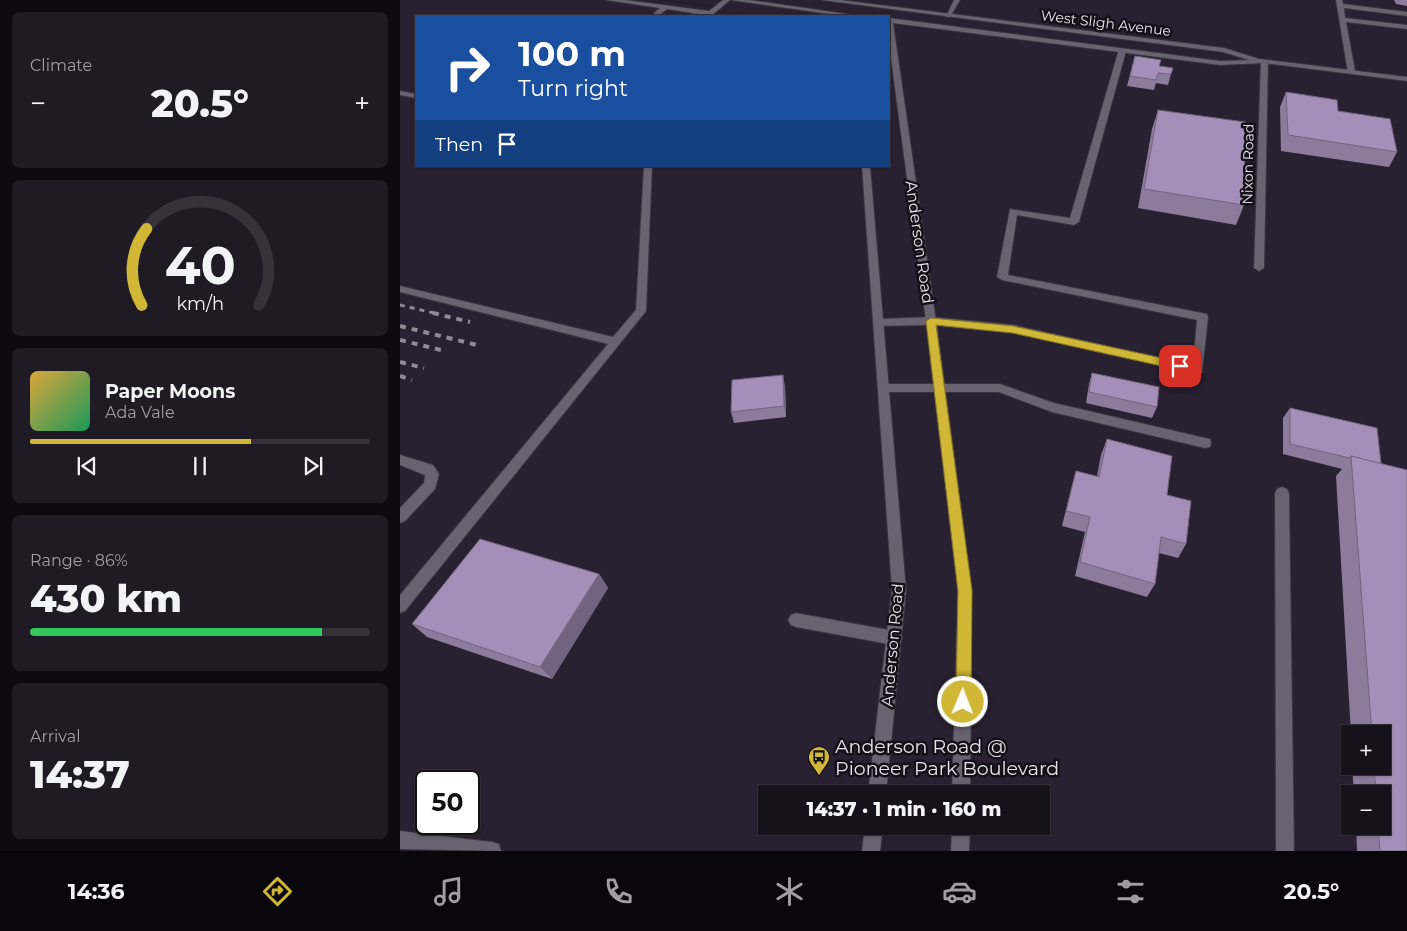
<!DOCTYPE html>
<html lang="en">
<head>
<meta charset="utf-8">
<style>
	body { margin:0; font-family:Montserrat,sans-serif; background:#1f1b24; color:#f1f3f6; height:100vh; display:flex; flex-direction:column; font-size:19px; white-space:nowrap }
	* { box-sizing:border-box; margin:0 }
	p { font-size:16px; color:#9e9ea3 }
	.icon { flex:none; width:28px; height:28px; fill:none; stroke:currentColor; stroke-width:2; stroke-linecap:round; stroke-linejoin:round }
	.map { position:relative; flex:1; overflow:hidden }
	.sheet { display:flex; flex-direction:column; gap:12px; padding:12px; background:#0c0a0f; width:400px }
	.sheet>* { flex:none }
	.banner { position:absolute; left:15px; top:15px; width:475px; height:152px; border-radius:0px; box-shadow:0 1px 4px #0004,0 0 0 1px #35323a; background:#1a4fa0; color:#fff; overflow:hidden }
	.tools { position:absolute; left:941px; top:725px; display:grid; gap:10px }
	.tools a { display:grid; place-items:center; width:50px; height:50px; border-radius:0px; background:#16121b; box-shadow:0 1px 4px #0004,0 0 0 1px #35323a; font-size:25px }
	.speed { position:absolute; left:15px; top:770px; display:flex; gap:10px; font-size:25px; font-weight:700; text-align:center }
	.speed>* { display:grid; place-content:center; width:65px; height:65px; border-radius:50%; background:#16121b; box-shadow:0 1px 4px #0004,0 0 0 1px #35323a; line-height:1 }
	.speed .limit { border:2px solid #111; border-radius:8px; background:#fff; color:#111 }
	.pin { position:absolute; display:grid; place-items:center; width:42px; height:42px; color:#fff; margin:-21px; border-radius:10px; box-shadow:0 2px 8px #0006 }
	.me { position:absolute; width:55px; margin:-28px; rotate:1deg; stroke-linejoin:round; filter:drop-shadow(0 0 4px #0008) }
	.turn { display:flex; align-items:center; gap:18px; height:105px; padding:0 20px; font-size:22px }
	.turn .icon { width:65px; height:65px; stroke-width:2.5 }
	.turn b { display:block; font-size:35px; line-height:42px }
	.then { display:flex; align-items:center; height:48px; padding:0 20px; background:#0003; gap:10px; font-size:19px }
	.big { font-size:38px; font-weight:800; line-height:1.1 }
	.sheet .widget { flex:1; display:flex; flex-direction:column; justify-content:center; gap:8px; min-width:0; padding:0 18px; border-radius:8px; background:#1f1b24 }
	.sheet .dial { align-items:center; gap:0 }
	.dial svg { height:130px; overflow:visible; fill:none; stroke:#35323a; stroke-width:7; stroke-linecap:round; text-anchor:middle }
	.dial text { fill:#f1f3f6; stroke:none }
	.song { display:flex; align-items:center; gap:15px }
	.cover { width:60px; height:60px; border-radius:8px; background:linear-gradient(135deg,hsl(40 70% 55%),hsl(150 70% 35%)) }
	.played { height:5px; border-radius:2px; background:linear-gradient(90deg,#d1b736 65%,#35323a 65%) }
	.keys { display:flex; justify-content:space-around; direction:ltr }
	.heat { display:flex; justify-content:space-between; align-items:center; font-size:28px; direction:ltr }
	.charge { height:8px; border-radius:4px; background:linear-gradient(90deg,#34c759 86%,#35323a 0) }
	.trip { position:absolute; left:358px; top:785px; width:292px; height:50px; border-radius:0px; background:#16121b; box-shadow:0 1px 4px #0004,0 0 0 1px #35323a; font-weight:800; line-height:50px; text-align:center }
	.tab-bar { display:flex; height:80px; justify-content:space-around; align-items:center; background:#09070b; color:#9e9ea3 }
	.tab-bar .icon { width:35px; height:35px }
	.tab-bar .active { color:#d1b736 }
	.tab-bar b { font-size:22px; color:#f1f3f6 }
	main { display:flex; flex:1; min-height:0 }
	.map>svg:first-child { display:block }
	.built { fill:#292031; fill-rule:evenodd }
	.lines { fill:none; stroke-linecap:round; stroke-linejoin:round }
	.lane-casing { stroke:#39353e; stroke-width:2 }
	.street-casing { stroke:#39353e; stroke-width:2 }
	.secondary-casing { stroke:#39353e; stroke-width:2 }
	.lane { fill:#696270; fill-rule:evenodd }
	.street { fill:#696270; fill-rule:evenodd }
	.secondary { fill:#696270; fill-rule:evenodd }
	.rail-far1 { stroke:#8f8a94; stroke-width:3; stroke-dasharray:5 5; stroke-linecap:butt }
	.rail { stroke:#8f8a94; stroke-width:4; stroke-dasharray:6 6; stroke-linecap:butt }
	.wall { fill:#8c7b9d }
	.shaded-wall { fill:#726480 }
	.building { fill:#a38fb7; stroke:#726480 }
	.route { fill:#d1b736; stroke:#887723 }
	.labels { text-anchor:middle; stroke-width:5; stroke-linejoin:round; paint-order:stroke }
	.far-street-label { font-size:14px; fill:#e6e2ea; stroke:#150f1a }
	.street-label { font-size:16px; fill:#e6e2ea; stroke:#150f1a }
	.near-poi-label { font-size:19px; fill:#e6e2ea; stroke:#150f1a; text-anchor:start }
</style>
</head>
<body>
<main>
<section class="sheet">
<div class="widget"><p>Climate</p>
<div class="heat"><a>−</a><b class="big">20.5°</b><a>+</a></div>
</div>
<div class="widget dial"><svg viewBox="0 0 100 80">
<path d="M14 69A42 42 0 1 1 86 69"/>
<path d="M14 69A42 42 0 0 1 17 22" stroke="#d1b736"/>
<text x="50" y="56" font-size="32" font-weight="700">40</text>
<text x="50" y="72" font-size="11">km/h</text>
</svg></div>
<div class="widget">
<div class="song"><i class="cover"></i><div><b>Paper Moons</b><p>Ada Vale</p></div></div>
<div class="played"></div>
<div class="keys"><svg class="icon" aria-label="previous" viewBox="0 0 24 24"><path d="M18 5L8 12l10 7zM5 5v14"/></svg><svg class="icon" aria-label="pause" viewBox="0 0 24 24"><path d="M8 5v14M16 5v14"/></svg><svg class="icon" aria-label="next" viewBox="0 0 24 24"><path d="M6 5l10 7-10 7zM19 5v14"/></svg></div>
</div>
<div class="widget"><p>Range · 86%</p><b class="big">430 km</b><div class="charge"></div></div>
<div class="widget"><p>Arrival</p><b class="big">14:37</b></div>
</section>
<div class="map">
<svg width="1007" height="851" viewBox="0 0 1007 851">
	<rect width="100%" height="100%" fill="#1e1824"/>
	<path class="built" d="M 0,0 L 257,0 L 340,10 L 268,0 L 1007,0 L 1007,851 L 0,851 ZM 16,16 L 489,16 L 489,166 L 16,166 ZM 950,734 L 982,734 L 982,766 L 950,766 ZM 26,781 L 69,781 L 69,824 L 26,824 ZM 366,794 L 641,794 L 641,826 L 366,826 ZM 950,794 L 982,794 L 982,826 L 950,826 Z"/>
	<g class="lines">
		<g class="lane-casing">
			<g id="lane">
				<path d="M 206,0 L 225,0 L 309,11 L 323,0 L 330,0 L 311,16 L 267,9 L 258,16 L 251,16 L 260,8 Z"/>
				<path d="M 554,0 L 560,0 L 550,17 L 546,17 Z"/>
				<path d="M 936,0 L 942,0 L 943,4 L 1007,12 L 1007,16 L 944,8 L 945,18 L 1007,25 L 1007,29 L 946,22 L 955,71 L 948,73 Z"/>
				<path d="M 719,49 L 726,51 L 679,222 L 674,225 L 617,215 L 608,275 L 807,314 L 808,317 L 802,373 L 798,374 L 613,333 L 531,325 L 475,326 L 473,323 L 475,320 L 479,319 L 531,317 L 613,325 L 793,365 L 797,320 L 602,280 L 597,277 L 610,209 L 670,218 Z"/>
				<path d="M 0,91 L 16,94 L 16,98 L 0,95 Z"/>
				<path d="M 244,166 L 252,166 L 246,311 L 5,611 L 0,613 L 0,595 L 208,344 L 0,292 L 0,286 L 213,337 L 236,310 Z"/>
				<path d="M 484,384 L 600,384 L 654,403 L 805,438 L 810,439 L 811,443 L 810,447 L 805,448 L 652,412 L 599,392 L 484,392 L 478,388 Z"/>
				<path d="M 0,455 L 33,465 L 39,474 L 35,489 L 5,521 L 0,523 L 0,508 L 24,483 L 25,475 L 0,465 Z"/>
				<path d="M 882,487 L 887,489 L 889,493 L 894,851 L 876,851 L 875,493 L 877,489 Z"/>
				<path d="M 396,613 L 494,631 L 500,633 L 502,638 L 500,643 L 494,645 L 396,627 L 391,625 L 388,620 L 391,615 Z"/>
				<path d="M 0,831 L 92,842 L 99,844 L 101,851 L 0,849 Z"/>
			</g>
		</g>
		<g class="street-casing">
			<path id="street" d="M 861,59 L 868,61 L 864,268 L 859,271 L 854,268 Z"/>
		</g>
		<g class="secondary-casing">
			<g id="secondary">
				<path d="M 331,0 L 349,0 L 460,16 L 444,16 Z"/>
				<path d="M 422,0 L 440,0 L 824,48 L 859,59 L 1007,77 L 1007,81 L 864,63 L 820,65 L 493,23 L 536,321 L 572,591 L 570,794 L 552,794 L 558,591 L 526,321 L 489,43 L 489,18 L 820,61 L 849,60 L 823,52 Z"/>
				<path d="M 462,166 L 470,166 L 506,590 L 486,794 L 468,794 L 492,590 Z"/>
				<path d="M 465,826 L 483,826 L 480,851 L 462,851 Z"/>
				<path d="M 552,826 L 570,826 L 569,851 L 551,851 Z"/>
			</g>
		</g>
		<use href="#lane" class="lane"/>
		<use href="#street" class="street"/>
		<use href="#secondary" class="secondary"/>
		<path class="rail-far1" d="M 0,305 L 38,314"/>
		<g class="rail">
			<path d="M 33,313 L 70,322"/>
			<path d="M 0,326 L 77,345"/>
			<path d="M 0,340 L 41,350"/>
			<path d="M 0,362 L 24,368"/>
			<path d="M 0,376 L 12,380"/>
		</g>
	</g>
	<g class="wall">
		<path d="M 992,0 L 1007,0 L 1007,6 L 996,4 L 994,0 Z"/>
		<path d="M 735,56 L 759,66 L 771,74 L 768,85 L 756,83 L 754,90 L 727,86 Z"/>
		<path d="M 886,92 L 938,111 L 997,152 L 989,167 L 881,151 L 880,107 Z"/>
		<path d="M 758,110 L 844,205 L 836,225 L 738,208 L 752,129 Z"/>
		<path d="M 692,373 L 757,407 L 752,418 L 686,403 L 689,384 Z"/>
		<path d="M 385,386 L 386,417 L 334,423 L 331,412 Z"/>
		<path d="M 890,408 L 977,428 L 1007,851 L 957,851 L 956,826 L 982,826 L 982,794 L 954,794 L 952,766 L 982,766 L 982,734 L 951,734 L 936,476 L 942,469 L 883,454 L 883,418 Z"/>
		<path d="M 707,439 L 767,495 L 786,544 L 778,558 L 759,553 L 755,584 L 747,597 L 675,576 L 685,532 L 662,526 L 672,486 L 676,471 L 697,476 L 701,455 Z"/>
		<path d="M 199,574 L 208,588 L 152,679 L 27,637 L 12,624 Z"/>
	</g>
	<g class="shaded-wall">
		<path d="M 383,375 L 385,386 L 386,417 L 384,406 Z"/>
		<path d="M 199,574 L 208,588 L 152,679 L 140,667 Z"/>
	</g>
	<g class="building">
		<path d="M 735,56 L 761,60 L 759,66 L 773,68 L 771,74 L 758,73 L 756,80 L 730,76 Z"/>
		<path d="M 886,92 L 937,100 L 938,111 L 990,119 L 997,152 L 888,135 Z"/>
		<path d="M 758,110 L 845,122 L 844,205 L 744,189 Z"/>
		<path d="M 692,373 L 759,387 L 757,407 L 689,392 Z"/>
		<path d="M 383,375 L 384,406 L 331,412 L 332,380 Z"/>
		<path d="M 890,408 L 977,428 L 981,464 L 951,456 L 950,458 L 890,444 Z"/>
		<path d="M 707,439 L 772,456 L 767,495 L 791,501 L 786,544 L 761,537 L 755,584 L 680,562 L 690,517 L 666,511 L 676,471 L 699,477 Z"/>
		<path d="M 951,456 L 1007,470 L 1007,851 L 980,851 L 978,826 L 982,826 L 982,794 L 976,794 L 974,766 L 982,766 L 982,734 L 972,734 Z"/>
		<path d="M 80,539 L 199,574 L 140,667 L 12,624 Z"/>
	</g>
	<path class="route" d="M 531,318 L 613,326 L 780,362 L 785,366 L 780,370 L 613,333 L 536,325 L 572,591 L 571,702 L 568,707 L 563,709 L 558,707 L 556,702 L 558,591 L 526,321 Z"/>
	<defs>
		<g id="bus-pin" transform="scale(1.125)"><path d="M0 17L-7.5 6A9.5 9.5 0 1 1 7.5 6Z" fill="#d1b736" stroke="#150f1a"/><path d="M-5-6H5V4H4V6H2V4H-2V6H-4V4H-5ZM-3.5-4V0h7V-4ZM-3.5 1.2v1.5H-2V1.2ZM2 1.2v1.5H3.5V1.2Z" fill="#111"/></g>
	</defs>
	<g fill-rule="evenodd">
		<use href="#bus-pin" x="419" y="757"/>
	</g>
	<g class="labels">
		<g class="far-street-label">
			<text transform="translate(706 23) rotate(7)" y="5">West Sligh Avenue</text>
			<text transform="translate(848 164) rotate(-89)" y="5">Nixon Road</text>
		</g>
		<g class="street-label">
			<text transform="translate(520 242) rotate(82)" y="6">Anderson Road</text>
			<text transform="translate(492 645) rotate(-85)" y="6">Anderson Road</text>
		</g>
		<g class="near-poi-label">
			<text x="435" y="753">Anderson Road @<tspan x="435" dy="22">Pioneer Park Boulevard</tspan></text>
		</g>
	</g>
</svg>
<div class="tools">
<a>+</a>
<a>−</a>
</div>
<div class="speed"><div class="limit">50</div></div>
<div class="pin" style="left:780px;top:366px;background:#d93025"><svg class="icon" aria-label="arrive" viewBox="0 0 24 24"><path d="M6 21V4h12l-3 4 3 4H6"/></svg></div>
<svg class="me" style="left:563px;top:702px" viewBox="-20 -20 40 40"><circle r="17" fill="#d1b736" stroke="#fff" stroke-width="3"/><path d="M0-11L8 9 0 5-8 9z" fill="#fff"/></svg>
<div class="trip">14:37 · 1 min · 160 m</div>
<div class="banner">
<div class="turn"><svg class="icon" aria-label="right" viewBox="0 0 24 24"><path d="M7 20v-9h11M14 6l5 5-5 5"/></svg><div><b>100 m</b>Turn right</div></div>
<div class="then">Then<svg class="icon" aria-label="arrive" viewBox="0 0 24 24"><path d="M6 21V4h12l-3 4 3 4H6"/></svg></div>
</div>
</div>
</main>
<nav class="tab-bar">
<b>14:36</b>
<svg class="icon active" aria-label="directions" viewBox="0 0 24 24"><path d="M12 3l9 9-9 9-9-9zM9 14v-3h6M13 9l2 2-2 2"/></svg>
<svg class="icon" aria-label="music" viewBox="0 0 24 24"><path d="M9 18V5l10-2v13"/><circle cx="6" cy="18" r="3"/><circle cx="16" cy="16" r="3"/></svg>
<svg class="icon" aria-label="phone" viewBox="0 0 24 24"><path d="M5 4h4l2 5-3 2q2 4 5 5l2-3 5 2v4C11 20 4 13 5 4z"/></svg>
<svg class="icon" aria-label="climate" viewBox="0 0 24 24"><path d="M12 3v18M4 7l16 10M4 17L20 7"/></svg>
<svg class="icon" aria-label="car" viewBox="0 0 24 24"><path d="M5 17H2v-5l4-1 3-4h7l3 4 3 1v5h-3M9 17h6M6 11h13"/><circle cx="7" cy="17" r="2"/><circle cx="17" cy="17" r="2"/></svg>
<svg class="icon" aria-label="filters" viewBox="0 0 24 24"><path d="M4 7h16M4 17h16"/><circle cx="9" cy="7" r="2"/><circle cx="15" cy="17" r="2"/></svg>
<b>20.5°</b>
</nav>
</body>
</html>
